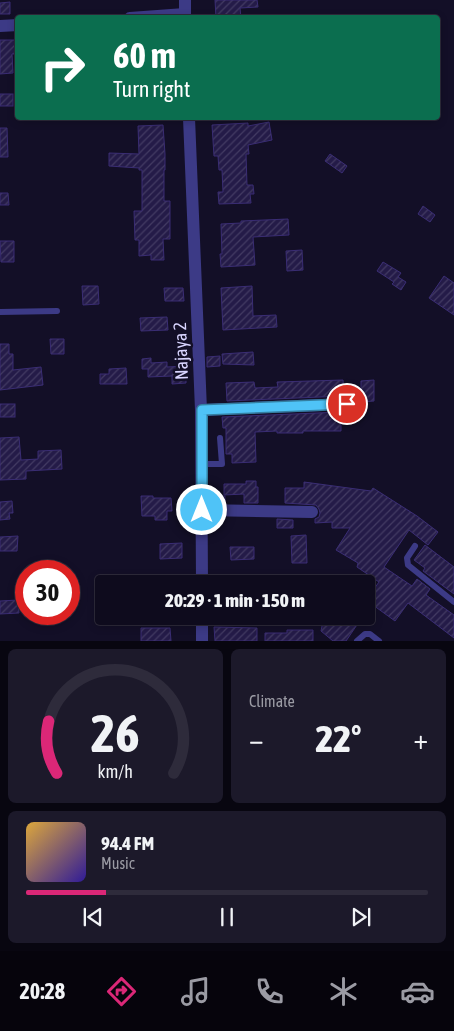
<!DOCTYPE html>
<html lang="en">
<head>
<meta charset="utf-8">
<style>
	body { margin:0; font-family:"Asap Condensed",sans-serif; background:#1c192a; color:#f1f3f6; height:100vh; display:flex; flex-direction:column; font-size:19px; white-space:nowrap }
	* { box-sizing:border-box; margin:0 }
	p { font-size:16px; color:#9b9ba4 }
	.icon { flex:none; width:28px; height:28px; fill:none; stroke:currentColor; stroke-width:2; stroke-linecap:round; stroke-linejoin:round }
	.map { position:relative; height:641px; overflow:hidden }
	.details { display:flex; flex-direction:column; gap:8px; padding:8px; background:#080610; flex:1 }
	.details>* { flex:none }
	.top-card { position:absolute; left:15px; top:15px; width:425px; height:105px; border-radius:5px; box-shadow:0 2px 8px #0003,0 0 0 1px #2e2b3b; background:#0b6e4f; color:#fff; overflow:hidden }
	.speed { position:absolute; left:15px; top:560px; display:flex; gap:10px; font-size:25px; font-weight:700; text-align:center }
	.speed>* { display:grid; place-content:center; width:65px; height:65px; border-radius:50%; background:#0e0b1d; box-shadow:0 2px 8px #0003,0 0 0 1px #2e2b3b; line-height:1 }
	.speed .limit { border:8px solid #d22; background:#fff; color:#111 }
	.pin { position:absolute; display:grid; place-items:center; width:42px; height:42px; color:#fff; margin:-21px; border:2px solid #fff; border-radius:50%; box-shadow:0 1px 5px #0007 }
	.me { position:absolute; width:55px; margin:-28px; rotate:0deg; stroke-linejoin:round; filter:drop-shadow(0 0 4px #0008) }
	.turn { display:flex; align-items:center; gap:18px; height:105px; padding:0 15px; font-size:22px }
	.turn .icon { width:65px; height:65px; stroke-width:2.5 }
	.turn b { display:block; font-size:35px; line-height:42px }
	.big { font-size:38px; font-weight:800; line-height:1.1 }
	.details .tile { flex:1; display:flex; flex-direction:column; justify-content:center; gap:8px; min-width:0; padding:0 18px; border-radius:8px; background:#1c192a }
	.details .dial { align-items:center; gap:0 }
	.dial svg { height:130px; overflow:visible; fill:none; stroke:#2e2b3b; stroke-width:7; stroke-linecap:round; text-anchor:middle }
	.dial text { fill:#f1f3f6; stroke:none }
	.song { display:flex; align-items:center; gap:15px }
	.cover { width:60px; height:60px; border-radius:8px; background:linear-gradient(135deg,hsl(40 70% 55%),hsl(250 70% 35%)) }
	.played { height:5px; border-radius:2px; background:linear-gradient(90deg,#db2777 20%,#2e2b3b 20%) }
	.keys { display:flex; justify-content:space-around; direction:ltr }
	.heat { display:flex; justify-content:space-between; align-items:center; font-size:28px; direction:ltr }
	.details .tiles { flex:1; display:grid; gap:8px; grid-template-columns:1fr 1fr }
	.tile:last-child { grid-column:span 2 }
	.trip { position:absolute; left:95px; top:575px; width:280px; height:50px; border-radius:5px; background:#0e0b1d; box-shadow:0 2px 8px #0003,0 0 0 1px #2e2b3b; font-weight:800; line-height:50px; text-align:center }
	.tab-bar { display:flex; height:80px; justify-content:space-around; align-items:center; background:#06040c; color:#9b9ba4 }
	.tab-bar .icon { width:35px; height:35px }
	.tab-bar .on { color:#db2777 }
	.tab-bar b { font-size:22px; color:#f1f3f6 }
	.map>svg:first-child { display:block }
	.building { fill:url(#building-hatch); stroke:#3a2d74 }
	.lines { fill:none; stroke-linecap:round; stroke-linejoin:round }
	.lane { stroke:#3c3a86; stroke-width:6 }
	.street { stroke:#3c3a86; stroke-width:12 }
	.route-casing { stroke:#337fa1; stroke-width:12 }
	.route { stroke:#4fc3f7; stroke-width:9 }
	.labels { text-anchor:middle; stroke-width:5; stroke-linejoin:round; paint-order:stroke }
	.street-label { font-size:18px; fill:#d9d5ff; stroke:#130f27 }
</style>
</head>
<body>
<div class="map">
<svg width="454" height="641" viewBox="0 0 454 641">
	<defs>
		<pattern id="building-hatch" width="6" height="6" patternUnits="userSpaceOnUse" patternTransform="scale(1.25)"><rect width="6" height="6" fill="#241b48"/><path d="M-1 1l2-2M0 6l6-6M5 7l2-2" fill="none" stroke="#433b63"/></pattern>
	</defs>
	<rect width="100%" height="100%" fill="#130f27"/>
	<g class="building">
		<path d="M 215,0 L 257,0 L 258,7 L 240,8 L 241,18 L 216,18 Z"/>
		<path d="M 10,2 L 10,14 L 0,14 L 0,3 Z"/>
		<path d="M 0,40 L 15,40 L 16,54 L 12,54 L 13,73 L 0,74 Z"/>
		<rect x="0" y="94" width="13" height="12"/>
		<path d="M 269,122 L 272,140 L 248,145 L 249,154 L 246,154 L 247,185 L 253,185 L 254,194 L 250,194 L 251,203 L 219,204 L 218,192 L 223,192 L 222,170 L 219,170 L 218,156 L 214,156 L 212,125 L 248,123 L 248,126 Z"/>
		<path d="M 163,125 L 165,154 L 165,170 L 164,170 L 164,201 L 170,201 L 170,239 L 163,239 L 164,260 L 151,260 L 151,255 L 139,256 L 139,240 L 135,240 L 134,211 L 142,211 L 142,170 L 139,170 L 139,168 L 109,166 L 109,153 L 139,154 L 138,126 Z"/>
		<path d="M 0,128 L 7,128 L 8,157 L 0,157 Z"/>
		<path d="M 330,154 L 347,166 L 342,173 L 325,161 Z"/>
		<path d="M 0,193 L 8,193 L 9,205 L 0,205 Z"/>
		<path d="M 423,206 L 435,215 L 430,222 L 418,214 Z"/>
		<path d="M 288,219 L 289,235 L 253,237 L 255,265 L 221,267 L 220,254 L 222,254 L 221,224 L 241,223 L 241,221 Z"/>
		<path d="M 0,241 L 14,241 L 14,262 L 1,262 Z"/>
		<path d="M 302,250 L 303,270 L 287,271 L 286,251 Z"/>
		<path d="M 383,262 L 401,273 L 398,277 L 406,282 L 401,290 L 392,284 L 394,282 L 377,271 Z"/>
		<path d="M 444,276 L 454,283 L 454,315 L 429,298 Z"/>
		<path d="M 82,286 L 98,286 L 99,304 L 83,305 Z"/>
		<path d="M 252,286 L 253,316 L 276,315 L 277,327 L 223,330 L 221,288 Z"/>
		<path d="M 164,288 L 183,288 L 184,301 L 165,301 Z"/>
		<path d="M 167,317 L 168,330 L 141,331 L 140,318 Z"/>
		<path d="M 50,339 L 64,339 L 64,354 L 51,354 Z"/>
		<path d="M 0,344 L 9,344 L 9,354 L 13,354 L 13,370 L 41,367 L 43,385 L 0,390 Z"/>
		<path d="M 253,352 L 254,365 L 223,364 L 222,354 Z"/>
		<path d="M 220,356 L 220,366 L 207,367 L 207,357 Z"/>
		<path d="M 151,358 L 151,363 L 167,362 L 167,367 L 186,366 L 186,383 L 172,384 L 172,376 L 148,377 L 148,369 L 142,369 L 142,359 Z"/>
		<path d="M 126,368 L 127,384 L 100,384 L 100,374 L 109,374 L 109,369 Z"/>
		<path d="M 343,380 L 344,396 L 227,401 L 226,383 L 254,382 L 255,388 L 278,387 L 277,382 Z"/>
		<path d="M 374,380 L 374,401 L 361,402 L 361,381 Z"/>
		<rect x="0" y="404" width="15" height="13"/>
		<path d="M 341,412 L 341,431 L 303,431 L 303,433 L 277,433 L 277,431 L 255,432 L 256,462 L 232,463 L 232,454 L 226,454 L 226,428 L 223,428 L 222,417 Z"/>
		<path d="M 19,437 L 21,460 L 38,459 L 38,451 L 61,450 L 62,469 L 26,471 L 26,479 L 0,480 L 0,438 Z"/>
		<path d="M 246,481 L 256,481 L 256,487 L 258,487 L 258,503 L 244,503 L 244,494 L 224,495 L 224,484 L 246,484 Z"/>
		<path d="M 304,482 L 371,491 L 373,488 L 417,516 L 438,532 L 428,545 L 409,530 L 384,567 L 412,586 L 417,579 L 430,589 L 426,595 L 454,615 L 454,638 L 408,603 L 395,621 L 366,600 L 379,582 L 357,567 L 358,563 L 336,550 L 350,528 L 332,528 L 332,522 L 315,523 L 315,519 L 319,517 L 320,513 L 319,509 L 316,505 L 285,503 L 285,488 L 304,488 Z"/>
		<path d="M 141,496 L 153,496 L 153,498 L 171,498 L 172,511 L 167,511 L 167,520 L 155,520 L 155,516 L 142,516 Z"/>
		<rect x="210" y="496" width="15" height="6"/>
		<path d="M 12,501 L 13,513 L 9,513 L 10,519 L 0,520 L 0,502 Z"/>
		<path d="M 277,519 L 293,520 L 293,528 L 277,528 Z"/>
		<path d="M 306,535 L 307,563 L 292,563 L 291,536 Z"/>
		<path d="M 18,536 L 17,551 L 0,551 L 0,537 Z"/>
		<path d="M 182,543 L 182,558 L 160,559 L 160,544 Z"/>
		<path d="M 425,545 L 454,567 L 454,594 L 423,571 L 425,568 L 414,560 Z"/>
		<path d="M 230,547 L 254,547 L 254,559 L 231,560 Z"/>
		<path d="M 18,600 L 19,613 L 0,614 L 0,601 Z"/>
		<path d="M 324,616 L 363,616 L 346,641 L 333,641 L 321,631 Z"/>
		<path d="M 214,627 L 257,628 L 257,641 L 215,641 Z"/>
		<path d="M 141,628 L 170,628 L 171,641 L 141,641 Z"/>
		<path d="M 287,630 L 313,630 L 313,641 L 265,641 L 265,633 L 287,633 Z"/>
	</g>
	<g class="lines">
		<g class="lane">
			<path d="M 0,312 L 57,311"/>
			<path d="M 202,464 L 222,464 L 220,438"/>
			<path d="M 415,546 L 407,558 L 408,565 L 454,602"/>
			<path d="M 357,641 L 365,634 L 370,634 L 379,641"/>
		</g>
		<g class="street">
			<path d="M 130,18 L 185,14"/>
			<path d="M 185,18 L 185,0"/>
			<path d="M 0,26 L 18,25"/>
			<path d="M 189,118 L 201,410 L 202,584"/>
			<path d="M 201,410 L 347,404"/>
			<path d="M 202,510 L 312,512"/>
			<path d="M 202,616 L 202,641"/>
		</g>
	</g>
	<g class="lines">
		<g class="route-casing">
			<path id="route" d="M 202,510 L 202,410 L 347,404"/>
		</g>
		<use href="#route" class="route"/>
	</g>
	<g class="labels">
		<g class="street-label">
			<text transform="translate(181 351) rotate(-92)" y="6">Najaya 2</text>
		</g>
	</g>
</svg>
<div class="speed"><div class="limit">30</div></div>
<div class="pin" style="left:347px;top:404px;background:#d93025"><svg class="icon" aria-label="arrive" viewBox="0 0 24 24"><path d="M6 21V4h12l-3 4 3 4H6"/></svg></div>
<svg class="me" style="left:202px;top:510px" viewBox="-20 -20 40 40"><circle r="17" fill="#4fc3f7" stroke="#fff" stroke-width="3"/><path d="M0-11L8 9 0 5-8 9z" fill="#fff"/></svg>
<div class="trip">20:29 · 1 min · 150 m</div>
<div class="top-card">
<div class="turn"><svg class="icon" aria-label="right" viewBox="0 0 24 24"><path d="M7 20v-9h11M14 6l5 5-5 5"/></svg><div><b>60 m</b>Turn right</div></div>
</div>
</div>
<section class="details">
<div class="tiles">
<div class="tile dial"><svg viewBox="0 0 100 80">
<path d="M14 69A42 42 0 1 1 86 69"/>
<path d="M14 69A42 42 0 0 1 9 37" stroke="#db2777"/>
<text x="50" y="56" font-size="32" font-weight="700">26</text>
<text x="50" y="72" font-size="11">km/h</text>
</svg></div>
<div class="tile"><p>Climate</p>
<div class="heat"><a>−</a><b class="big">22°</b><a>+</a></div>
</div>
<div class="tile">
<div class="song"><i class="cover"></i><div><b>94.4 FM</b><p>Music</p></div></div>
<div class="played"></div>
<div class="keys"><svg class="icon" aria-label="previous" viewBox="0 0 24 24"><path d="M18 5L8 12l10 7zM5 5v14"/></svg><svg class="icon" aria-label="pause" viewBox="0 0 24 24"><path d="M8 5v14M16 5v14"/></svg><svg class="icon" aria-label="next" viewBox="0 0 24 24"><path d="M6 5l10 7-10 7zM19 5v14"/></svg></div>
</div>
</div>
</section>
<nav class="tab-bar">
<b>20:28</b>
<svg class="icon on" aria-label="directions" viewBox="0 0 24 24"><path d="M12 3l9 9-9 9-9-9zM9 14v-3h6M13 9l2 2-2 2"/></svg>
<svg class="icon" aria-label="music" viewBox="0 0 24 24"><path d="M9 18V5l10-2v13"/><circle cx="6" cy="18" r="3"/><circle cx="16" cy="16" r="3"/></svg>
<svg class="icon" aria-label="phone" viewBox="0 0 24 24"><path d="M5 4h4l2 5-3 2q2 4 5 5l2-3 5 2v4C11 20 4 13 5 4z"/></svg>
<svg class="icon" aria-label="climate" viewBox="0 0 24 24"><path d="M12 3v18M4 7l16 10M4 17L20 7"/></svg>
<svg class="icon" aria-label="car" viewBox="0 0 24 24"><path d="M5 17H2v-5l4-1 3-4h7l3 4 3 1v5h-3M9 17h6M6 11h13"/><circle cx="7" cy="17" r="2"/><circle cx="17" cy="17" r="2"/></svg>
</nav>
</body>
</html>
